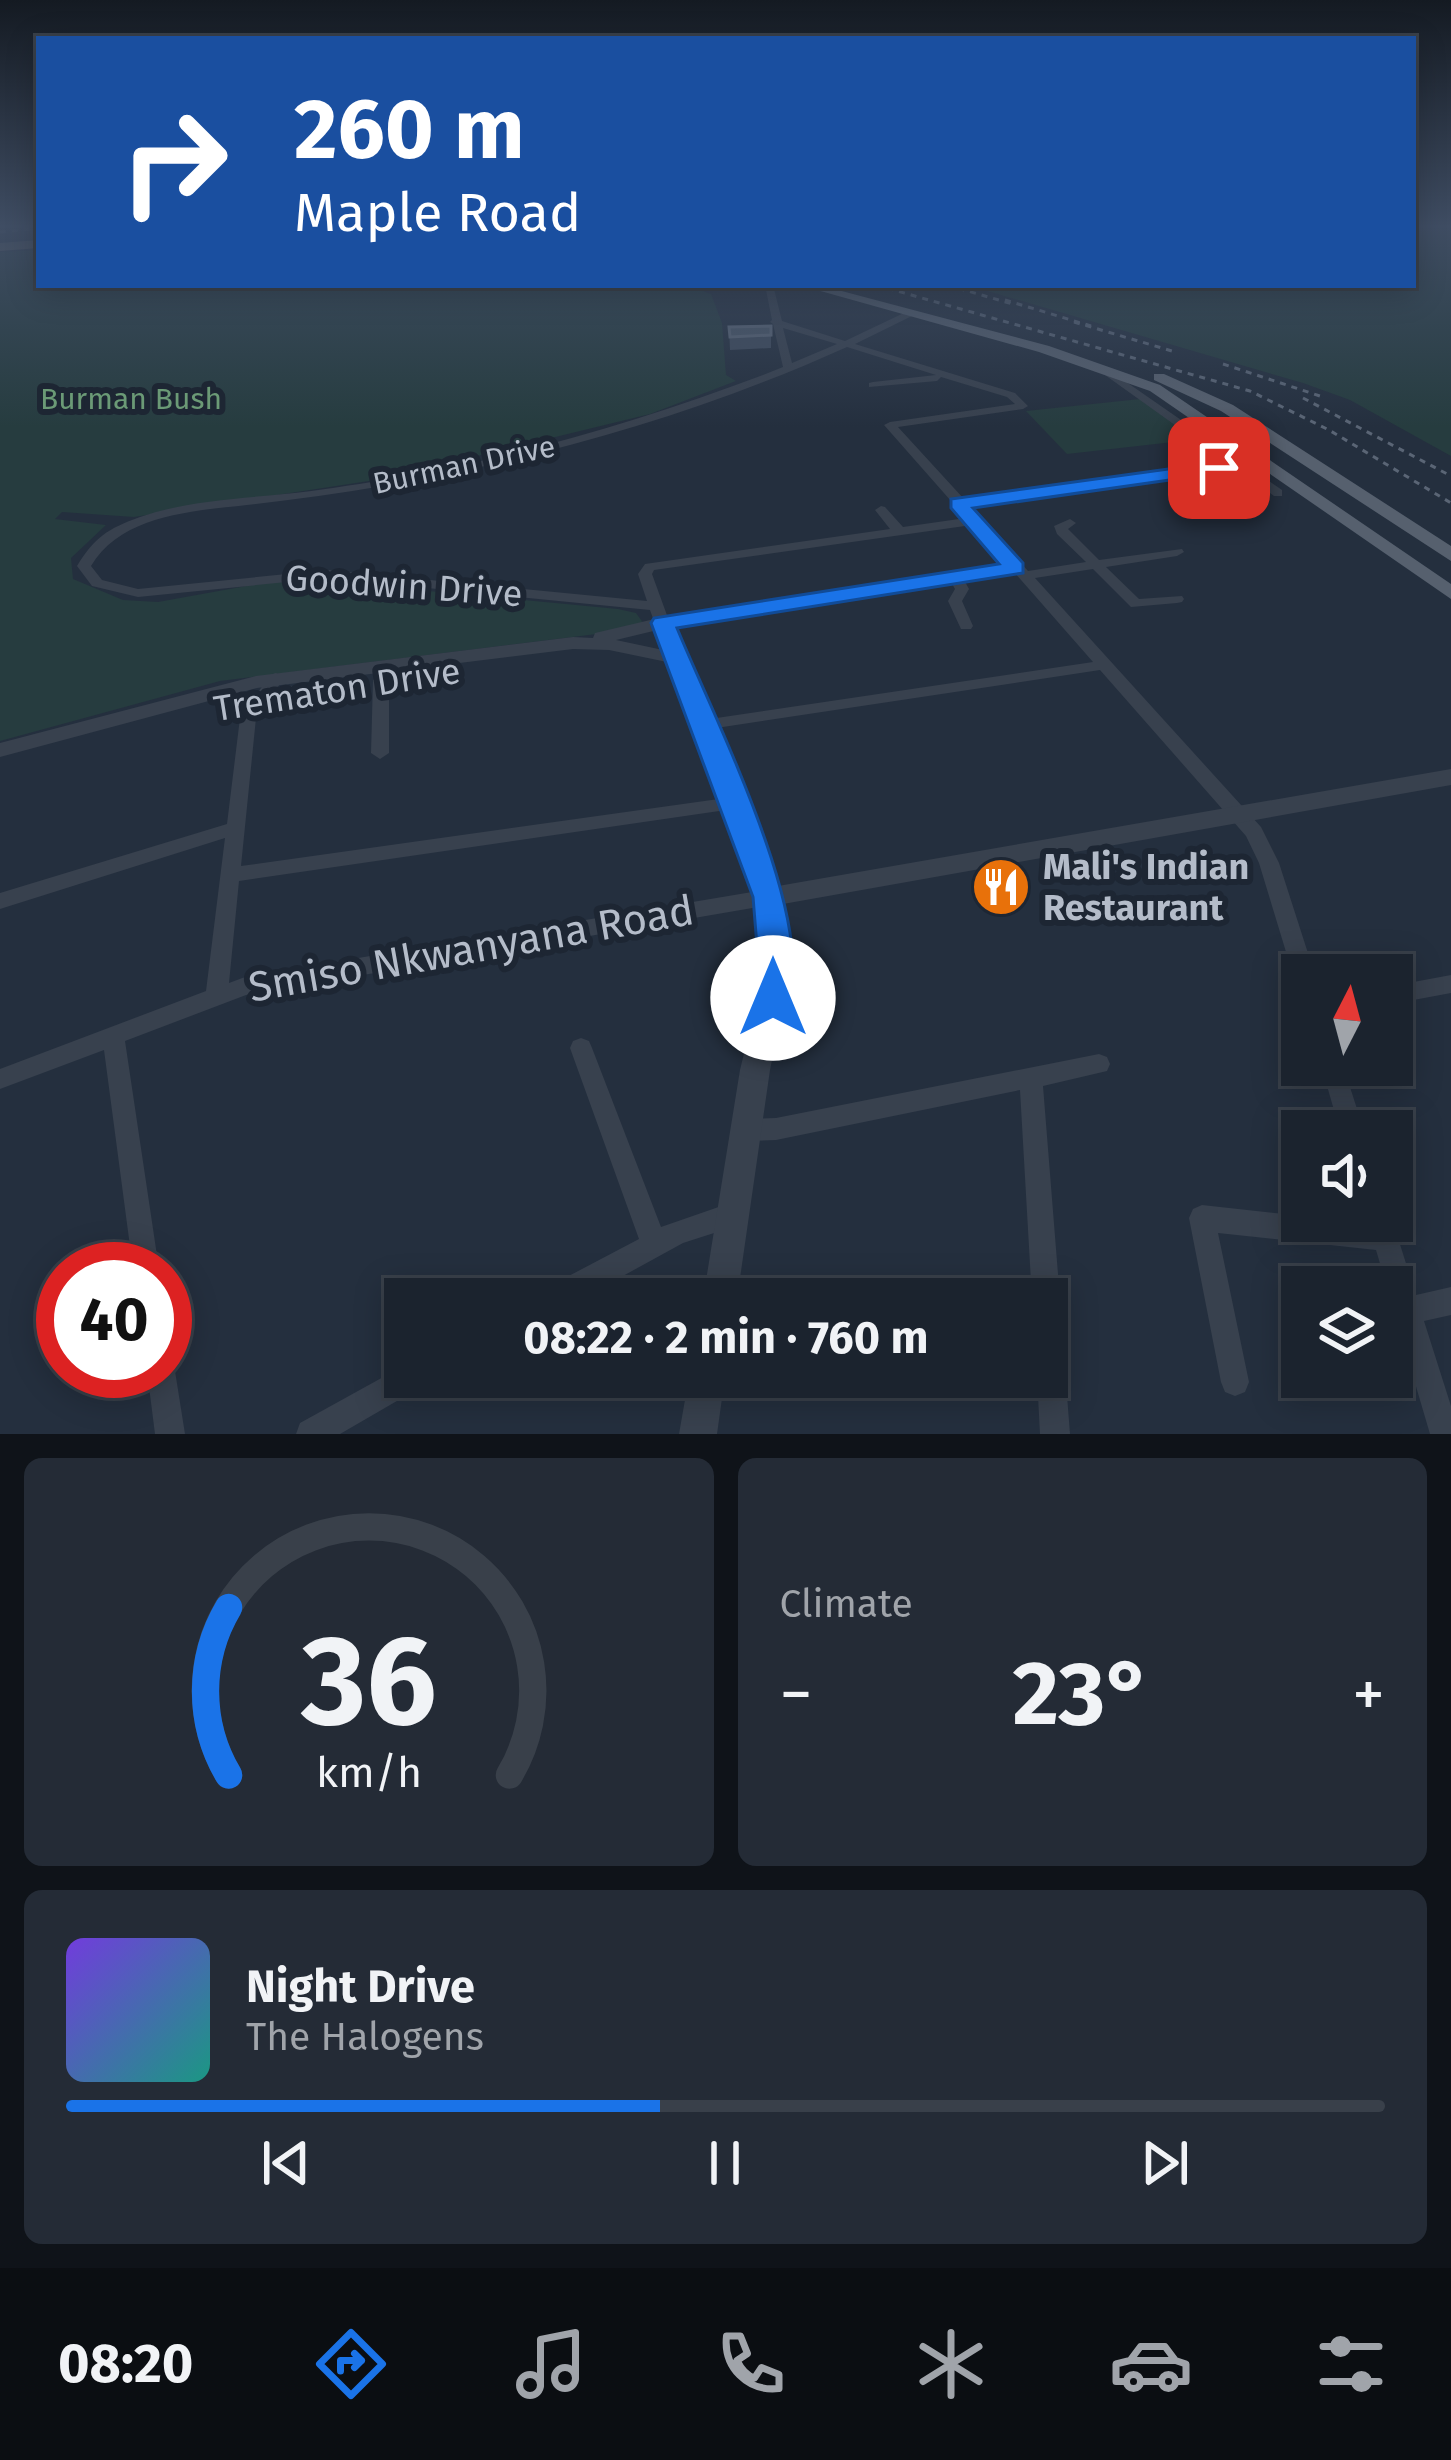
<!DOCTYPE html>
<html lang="en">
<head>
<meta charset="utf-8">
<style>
	body { margin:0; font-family:"Fira Sans",sans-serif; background:#242b36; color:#f1f3f6; height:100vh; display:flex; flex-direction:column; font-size:45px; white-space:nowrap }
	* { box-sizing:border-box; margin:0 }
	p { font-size:39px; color:#a0a4aa }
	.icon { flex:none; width:66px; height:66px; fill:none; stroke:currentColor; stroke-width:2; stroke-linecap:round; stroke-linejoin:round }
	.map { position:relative; height:1434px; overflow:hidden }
	.sheet { display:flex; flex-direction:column; gap:24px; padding:24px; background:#0f1319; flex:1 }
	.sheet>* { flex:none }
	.hud { position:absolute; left:36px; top:36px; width:1380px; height:252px; border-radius:0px; box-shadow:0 6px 30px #0003,0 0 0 3px #39404a; background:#1a4fa0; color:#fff; overflow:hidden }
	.needle { width:78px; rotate:6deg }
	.fabs { position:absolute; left:1281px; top:954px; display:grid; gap:24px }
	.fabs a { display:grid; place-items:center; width:132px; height:132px; border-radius:0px; background:#1b232e; box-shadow:0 6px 30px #0003,0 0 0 3px #39404a; font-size:60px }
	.speed { position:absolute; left:36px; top:1242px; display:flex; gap:24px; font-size:60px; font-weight:700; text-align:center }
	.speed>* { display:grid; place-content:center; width:156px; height:156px; border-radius:50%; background:#1b232e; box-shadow:0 6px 30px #0003,0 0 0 3px #39404a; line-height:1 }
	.speed .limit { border:18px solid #d22; background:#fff; color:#111 }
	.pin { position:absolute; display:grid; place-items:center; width:102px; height:102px; color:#fff; margin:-51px; border-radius:24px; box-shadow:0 6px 18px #0006 }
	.me { position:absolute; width:132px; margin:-66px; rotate:0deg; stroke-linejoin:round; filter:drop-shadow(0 0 9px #0008) }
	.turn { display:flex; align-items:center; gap:42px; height:252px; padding:0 60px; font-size:54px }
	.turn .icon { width:156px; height:156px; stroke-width:2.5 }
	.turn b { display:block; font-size:84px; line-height:102px }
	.big { font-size:90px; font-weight:700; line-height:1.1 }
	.sheet .card { flex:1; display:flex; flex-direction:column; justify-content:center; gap:18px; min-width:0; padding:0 42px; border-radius:18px; background:#242b36 }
	.sheet .dial { align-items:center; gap:0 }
	.dial svg { height:312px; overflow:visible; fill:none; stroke:#39404a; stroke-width:7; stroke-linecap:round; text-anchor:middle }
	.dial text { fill:#f1f3f6; stroke:none }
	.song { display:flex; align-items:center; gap:36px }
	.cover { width:144px; height:144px; border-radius:18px; background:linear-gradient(135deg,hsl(260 70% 55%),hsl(170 70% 35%)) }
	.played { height:12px; border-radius:6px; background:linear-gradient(90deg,#1a73e8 45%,#39404a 45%) }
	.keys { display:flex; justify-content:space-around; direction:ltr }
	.heat { display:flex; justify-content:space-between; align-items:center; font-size:66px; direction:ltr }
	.sheet .tiles { flex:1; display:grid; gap:24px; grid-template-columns:1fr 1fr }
	.card:last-child { grid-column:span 2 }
	.trip { position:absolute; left:384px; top:1278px; width:684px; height:120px; border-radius:0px; background:#1b232e; box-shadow:0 6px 30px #0003,0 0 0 3px #39404a; font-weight:700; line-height:120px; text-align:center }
	.dock { display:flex; height:192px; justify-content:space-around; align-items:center; background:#0b0e12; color:#a0a4aa }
	.dock .icon { width:84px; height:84px }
	.dock .current { color:#1a73e8 }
	.dock b { font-size:54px; color:#f1f3f6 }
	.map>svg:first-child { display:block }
	.green { fill:#263c3f }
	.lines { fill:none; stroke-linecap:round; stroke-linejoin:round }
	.minor { fill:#38414e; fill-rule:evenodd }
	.tertiary { fill:#38414e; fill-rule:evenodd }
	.primary { fill:#56606e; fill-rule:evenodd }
	.trunk { fill:#656462; fill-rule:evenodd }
	.rail { stroke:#5a6575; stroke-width:3; stroke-dasharray:6 6; stroke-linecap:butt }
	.wall { fill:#3f4b5c }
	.building { fill:#4b5868; stroke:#5c6777; stroke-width:3 }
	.route { fill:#1a73e8; stroke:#114b97; stroke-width:3 }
	.labels { text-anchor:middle; stroke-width:12; stroke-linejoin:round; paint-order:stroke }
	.far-park-label { font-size:30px; fill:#6b9a76; stroke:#1d2633 }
	.far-street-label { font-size:30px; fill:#b4bcc9; stroke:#1d2633 }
	.street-label { font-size:36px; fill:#b4bcc9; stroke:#1d2633 }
	.poi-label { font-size:36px; font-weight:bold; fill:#b4bcc9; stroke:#1d2633; text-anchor:start }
	.near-street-label { font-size:42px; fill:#b4bcc9; stroke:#1d2633 }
</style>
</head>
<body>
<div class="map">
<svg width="1451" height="1434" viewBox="0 0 1451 1434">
	<rect width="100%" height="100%" fill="#242f3e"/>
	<g class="green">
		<path d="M 1413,227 L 1451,227 L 1451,456 L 1350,400 L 1303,383 L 967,285 L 1413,285 Z"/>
		<path d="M 39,250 L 39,285 L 685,285 L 711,294 L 722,323 L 726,375 L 736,381 L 650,414 L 382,479 L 134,517 L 62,512 L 55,519 L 106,525 L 71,558 L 73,579 L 123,600 L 158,602 L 291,578 L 618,609 L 636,613 L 644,624 L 637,629 L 220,681 L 0,741 L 0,252 Z"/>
		<path d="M 1140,399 L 1200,439 L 1067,454 L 1026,411 Z"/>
	</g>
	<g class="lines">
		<g class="minor">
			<path d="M 765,285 L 773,285 L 782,321 L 845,341 L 908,311 L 914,311 L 914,315 L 855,344 L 1015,393 L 1028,406 L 1023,409 L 898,427 L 964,499 L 1228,463 L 1105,375 L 1105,371 L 1109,370 L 1282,490 L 1282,496 L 1274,496 L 1237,469 L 970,506 L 1028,571 L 1086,562 L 1057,534 L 1054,526 L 1070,519 L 1076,523 L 1068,529 L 1099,560 L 1182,549 L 1184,552 L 1177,556 L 1106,567 L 1139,599 L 1182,596 L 1184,599 L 1182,602 L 1177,603 L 1131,607 L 1093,569 L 1035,578 L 1261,827 L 1279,863 L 1315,975 L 1302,975 L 1302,983 L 1296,981 L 1293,975 L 1259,863 L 1246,836 L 1100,670 L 703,730 L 695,725 L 703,720 L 1093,662 L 1014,572 L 964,580 L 969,589 L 962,601 L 973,626 L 971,629 L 961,629 L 948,601 L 955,589 L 951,582 L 671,626 L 683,658 L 675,663 L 667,658 L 650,610 L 327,578 L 138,597 L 92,586 L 77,566 C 95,537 107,529 140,517 C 186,501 236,499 284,494 C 318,491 351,485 384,480 C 514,459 640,421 763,375 L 783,367 L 773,324 L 770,322 L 772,320 ZM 783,328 L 837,344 L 792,363 ZM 847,347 L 936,375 L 873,382 L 869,383 L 869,387 L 937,381 L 941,377 L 1007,397 L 1015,404 L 890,422 L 884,425 L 966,518 L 903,527 L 885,507 L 881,506 L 875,510 L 890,529 L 645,564 L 638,574 L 647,601 L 327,570 L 138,589 L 102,580 L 91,566 C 121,515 193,511 247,505 C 454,482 656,433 847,347 ZM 972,525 L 1008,565 L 668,618 L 652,574 L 654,570 Z"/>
			<path d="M 276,673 L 284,678 L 256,718 L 241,866 L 733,797 L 739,798 L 742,803 L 739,808 L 733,809 L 239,881 L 229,983 L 245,977 L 770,889 L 777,892 L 780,897 L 777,902 L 770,905 L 246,995 L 125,1041 L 159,1269 L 133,1269 L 104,1050 L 0,1089 L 0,1069 L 206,991 L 225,838 L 0,909 L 0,893 L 227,824 L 240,718 L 270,675 Z"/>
			<path d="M 381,675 L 389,680 L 389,753 L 380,759 L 371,753 L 373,680 Z"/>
			<path d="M 1451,975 L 1451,993 L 1392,1004 L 1392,986 Z"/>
			<path d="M 581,1038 L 589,1041 L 592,1048 L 661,1227 L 733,1202 L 742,1206 L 746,1215 L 742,1224 L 683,1243 L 581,1299 L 540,1299 L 544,1289 L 639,1239 L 570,1048 L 573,1041 Z"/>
			<path d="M 1099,1054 L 1107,1057 L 1110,1064 L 1107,1071 L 1043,1086 L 1060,1299 L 1056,1308 L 1061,1318 L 1070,1434 L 1040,1434 L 1037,1377 L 1047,1377 L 1047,1299 L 1032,1299 L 1020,1090 L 776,1140 L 746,1141 L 737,1138 L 734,1130 L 737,1122 L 746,1119 L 776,1118 Z"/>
			<path d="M 1321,1065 L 1343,1065 L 1364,1131 L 1340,1131 Z"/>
			<path d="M 1202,1205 L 1302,1216 L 1302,1221 L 1368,1223 L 1367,1221 L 1392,1221 L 1392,1219 L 1416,1295 L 1451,1287 L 1451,1315 L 1424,1321 L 1451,1406 L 1451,1434 L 1430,1434 L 1392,1305 L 1392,1287 L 1387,1287 L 1376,1250 L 1218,1233 L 1249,1382 L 1245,1392 L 1235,1396 L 1225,1392 L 1221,1382 L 1189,1218 L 1193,1209 Z"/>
			<path d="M 165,1358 L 171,1361 L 175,1371 L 185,1434 L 155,1434 L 147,1371 L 165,1371 Z"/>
			<path d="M 405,1365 L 405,1377 L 425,1377 L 421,1387 L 340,1434 L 296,1434 L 300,1423 Z"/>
		</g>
		<g class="tertiary">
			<path d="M 663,617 L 672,623 L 670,627 L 616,640 L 682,654 L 685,658 L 778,886 L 1451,769 L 1451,785 L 783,904 L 790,971 L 770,1070 L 737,1299 L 703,1299 L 740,1070 L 764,971 L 757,897 L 667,662 L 609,650 L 573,649 L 257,688 L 231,695 L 327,681 L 337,687 L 327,693 L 228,709 L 221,707 L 218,702 L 220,698 L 0,757 L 0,743 L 256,676 L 573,637 L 593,638 L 595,633 Z"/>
			<path d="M 689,1377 L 725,1377 L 717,1434 L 679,1434 Z"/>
		</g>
		<g class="primary">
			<path d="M 799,285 L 819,285 L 1049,346 L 1160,385 L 1451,584 L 1451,599 L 1150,391 L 1039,352 Z"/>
			<path d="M 1154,374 L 1164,374 L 1233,405 L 1451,546 L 1451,561 L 1221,411 L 1154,380 Z"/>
		</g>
		<path class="trunk" d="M 39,240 L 39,248 L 0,251 L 0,243 Z"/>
		<g class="rail">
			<path d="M 0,232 L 39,228"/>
			<path d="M 876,285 L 1250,391 L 1329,430 L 1451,503"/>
			<path d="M 947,285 L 1016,305"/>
			<path d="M 1005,300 L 1091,326"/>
			<path d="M 1074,322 L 1172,351"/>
			<path d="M 1223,364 L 1320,396"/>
			<path d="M 1303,398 L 1451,476"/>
		</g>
	</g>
	<path class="wall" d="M 771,326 L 771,348 L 730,350 L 729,327 Z"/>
	<path class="building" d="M 771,326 L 771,335 L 730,337 L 729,327 Z"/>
	<linearGradient id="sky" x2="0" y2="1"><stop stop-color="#141a22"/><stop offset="0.53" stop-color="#3f4d63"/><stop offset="1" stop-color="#3f4d63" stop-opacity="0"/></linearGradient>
	<rect width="1451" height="427" fill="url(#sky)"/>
	<path class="route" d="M 1219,462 L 1226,464 L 1226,472 L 973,508 L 1023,563 L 1023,573 L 677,628 C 710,709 824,931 785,1009 L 773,1013 L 760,1009 L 755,998 L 759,971 L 753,897 L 651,623 L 654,618 L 999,564 L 951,508 L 951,499 Z"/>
	<defs>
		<g id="restaurant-disc" transform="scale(3)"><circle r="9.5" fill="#e8710a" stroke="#1d2633"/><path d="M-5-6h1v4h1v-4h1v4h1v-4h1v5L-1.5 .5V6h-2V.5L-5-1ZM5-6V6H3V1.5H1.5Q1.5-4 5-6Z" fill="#fff"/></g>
	</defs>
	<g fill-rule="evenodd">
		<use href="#restaurant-disc" x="1001" y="887"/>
	</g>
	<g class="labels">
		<g class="far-park-label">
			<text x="131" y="409">Burman Bush</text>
		</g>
		<g class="far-street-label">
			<text transform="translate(464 465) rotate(-12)" y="10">Burman Drive</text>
		</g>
		<g class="street-label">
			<text transform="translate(404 585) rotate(4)" y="13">Goodwin Drive</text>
			<text transform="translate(337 689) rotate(-9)" y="13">Trematon Drive</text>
		</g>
		<g class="poi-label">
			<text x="1043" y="879">Mali's Indian<tspan x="1043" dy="41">Restaurant</tspan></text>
		</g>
		<g class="near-street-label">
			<text transform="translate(471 948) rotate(-10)" y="15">Smiso Nkwanyana Road</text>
		</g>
	</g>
</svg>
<div class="fabs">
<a><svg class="needle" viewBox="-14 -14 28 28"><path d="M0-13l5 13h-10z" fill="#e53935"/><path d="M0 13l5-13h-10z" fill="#a0a4aa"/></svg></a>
<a><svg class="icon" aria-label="sound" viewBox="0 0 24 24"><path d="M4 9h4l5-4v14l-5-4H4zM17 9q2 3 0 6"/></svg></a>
<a><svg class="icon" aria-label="layers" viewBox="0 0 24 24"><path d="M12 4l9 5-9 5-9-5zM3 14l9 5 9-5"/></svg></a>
</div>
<div class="speed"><div class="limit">40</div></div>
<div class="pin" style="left:1219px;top:468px;background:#d93025"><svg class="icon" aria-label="arrive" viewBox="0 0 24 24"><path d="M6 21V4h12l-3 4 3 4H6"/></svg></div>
<svg class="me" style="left:773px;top:998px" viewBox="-20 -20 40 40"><circle r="19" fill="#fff"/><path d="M0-13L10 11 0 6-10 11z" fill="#1a73e8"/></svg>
<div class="trip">08:22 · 2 min · 760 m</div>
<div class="hud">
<div class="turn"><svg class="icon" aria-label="right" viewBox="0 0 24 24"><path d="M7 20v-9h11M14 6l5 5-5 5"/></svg><div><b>260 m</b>Maple Road</div></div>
</div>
</div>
<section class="sheet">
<div class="tiles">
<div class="card dial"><svg viewBox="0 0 100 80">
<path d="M14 69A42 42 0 1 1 86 69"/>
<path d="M14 69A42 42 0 0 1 14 26" stroke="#1a73e8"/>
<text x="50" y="56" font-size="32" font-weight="700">36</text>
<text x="50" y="72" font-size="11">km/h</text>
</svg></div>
<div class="card"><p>Climate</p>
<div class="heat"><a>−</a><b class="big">23°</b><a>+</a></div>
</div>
<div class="card">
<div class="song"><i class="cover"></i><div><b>Night Drive</b><p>The Halogens</p></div></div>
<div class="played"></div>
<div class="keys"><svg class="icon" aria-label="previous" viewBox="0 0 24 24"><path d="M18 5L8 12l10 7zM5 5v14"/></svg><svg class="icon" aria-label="pause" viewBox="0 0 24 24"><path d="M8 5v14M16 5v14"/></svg><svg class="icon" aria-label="next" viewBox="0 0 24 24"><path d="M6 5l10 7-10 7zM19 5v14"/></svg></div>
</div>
</div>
</section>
<nav class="dock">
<b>08:20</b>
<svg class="icon current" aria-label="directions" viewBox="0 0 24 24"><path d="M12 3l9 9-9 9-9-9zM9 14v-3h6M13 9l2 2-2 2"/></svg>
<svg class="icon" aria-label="music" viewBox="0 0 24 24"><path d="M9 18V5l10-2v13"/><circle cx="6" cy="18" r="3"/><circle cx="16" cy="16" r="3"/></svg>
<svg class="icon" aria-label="phone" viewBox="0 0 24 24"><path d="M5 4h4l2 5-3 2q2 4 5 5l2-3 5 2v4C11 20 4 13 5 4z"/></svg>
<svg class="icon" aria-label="climate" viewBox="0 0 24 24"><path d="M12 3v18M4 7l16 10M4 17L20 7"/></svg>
<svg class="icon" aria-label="car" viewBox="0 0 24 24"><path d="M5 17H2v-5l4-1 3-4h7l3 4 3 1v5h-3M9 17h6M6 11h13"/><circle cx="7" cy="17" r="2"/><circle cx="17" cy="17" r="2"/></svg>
<svg class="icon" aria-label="filters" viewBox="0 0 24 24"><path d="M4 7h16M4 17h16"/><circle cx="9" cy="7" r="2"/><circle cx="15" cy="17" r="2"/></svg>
</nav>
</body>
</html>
